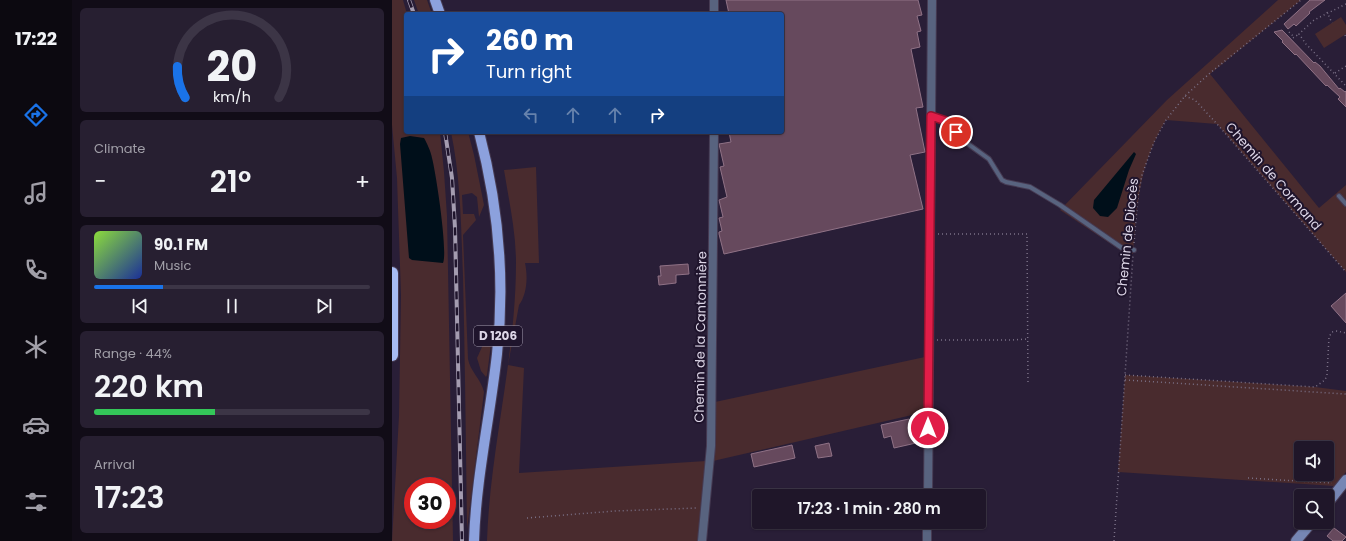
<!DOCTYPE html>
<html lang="en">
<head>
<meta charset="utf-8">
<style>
	body { margin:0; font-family:Poppins,sans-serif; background:#271f31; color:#f1f3f6; height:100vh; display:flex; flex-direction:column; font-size:15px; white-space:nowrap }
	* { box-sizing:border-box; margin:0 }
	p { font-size:13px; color:#a19fa8 }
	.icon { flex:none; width:22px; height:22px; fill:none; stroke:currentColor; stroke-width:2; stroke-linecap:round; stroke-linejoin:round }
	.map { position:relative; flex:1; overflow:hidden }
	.sheet { display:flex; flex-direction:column; gap:8px; padding:8px; background:#110c17; width:320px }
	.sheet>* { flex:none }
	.guide { position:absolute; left:12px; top:12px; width:380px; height:122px; border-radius:4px; box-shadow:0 1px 3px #0004,0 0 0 1px #3c3546; background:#1a4fa0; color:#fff; overflow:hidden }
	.tools { position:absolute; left:902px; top:441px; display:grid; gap:8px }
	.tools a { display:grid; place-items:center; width:40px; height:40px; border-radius:4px; background:#1f1629; box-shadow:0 1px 3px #0004,0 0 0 1px #3c3546; font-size:20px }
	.speed { position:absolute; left:12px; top:477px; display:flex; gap:8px; font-size:20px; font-weight:700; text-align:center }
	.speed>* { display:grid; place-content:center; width:52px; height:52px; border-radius:50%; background:#1f1629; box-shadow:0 1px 3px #0004,0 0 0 1px #3c3546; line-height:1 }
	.speed .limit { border:6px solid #d22; background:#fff; color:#111 }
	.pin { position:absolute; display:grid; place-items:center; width:34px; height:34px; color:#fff; margin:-17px; border:2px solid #fff; border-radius:50%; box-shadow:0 1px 4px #0007 }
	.me { position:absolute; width:44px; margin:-22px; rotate:0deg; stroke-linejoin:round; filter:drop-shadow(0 0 3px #0008) }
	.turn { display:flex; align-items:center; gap:14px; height:84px; padding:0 16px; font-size:18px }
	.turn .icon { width:52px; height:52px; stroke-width:2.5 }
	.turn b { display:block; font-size:28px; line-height:34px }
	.lanes { display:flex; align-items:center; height:38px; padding:0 16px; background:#0003; justify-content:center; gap:20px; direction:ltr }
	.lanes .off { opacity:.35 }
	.big { font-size:30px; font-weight:600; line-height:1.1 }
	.sheet .card { flex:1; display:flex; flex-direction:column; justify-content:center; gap:6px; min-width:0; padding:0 14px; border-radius:6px; background:#271f31 }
	.sheet .dial { align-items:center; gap:0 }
	.dial svg { height:104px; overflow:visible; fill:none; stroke:#3c3546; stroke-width:7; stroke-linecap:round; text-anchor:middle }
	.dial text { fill:#f1f3f6; stroke:none }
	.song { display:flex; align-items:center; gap:12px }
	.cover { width:48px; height:48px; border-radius:6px; background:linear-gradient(135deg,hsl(90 70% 55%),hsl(230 70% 35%)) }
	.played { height:4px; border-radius:2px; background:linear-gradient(90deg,#1a73e8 25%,#3c3546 25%) }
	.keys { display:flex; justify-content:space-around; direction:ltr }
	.heat { display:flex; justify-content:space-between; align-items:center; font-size:22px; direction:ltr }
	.charge { height:6px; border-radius:3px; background:linear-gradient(90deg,#34c759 44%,#3c3546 0) }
	.trip { position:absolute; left:360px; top:489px; width:234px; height:40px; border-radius:4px; background:#1f1629; box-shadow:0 1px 3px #0004,0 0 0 1px #3c3546; font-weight:600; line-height:40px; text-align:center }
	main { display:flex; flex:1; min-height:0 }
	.menu { display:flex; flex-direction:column; width:72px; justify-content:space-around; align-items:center; background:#0c0910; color:#a19fa8 }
	.menu .icon { width:28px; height:28px }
	.menu .active { color:#1a73e8 }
	.menu b { font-size:18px; color:#f1f3f6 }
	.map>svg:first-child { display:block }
	.green { fill:#492b2e; fill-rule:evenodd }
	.water { fill:#000f1a }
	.building { fill:#66495d; stroke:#907286 }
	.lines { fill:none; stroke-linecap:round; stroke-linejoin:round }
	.lane-casing { stroke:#463b53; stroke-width:6 }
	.street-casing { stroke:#463b53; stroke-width:10 }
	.secondary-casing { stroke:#463b53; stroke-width:12 }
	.primary-casing { stroke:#463b53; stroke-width:12 }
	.highway-casing { stroke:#463b53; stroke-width:14 }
	.path { stroke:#7a7086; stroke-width:1.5; stroke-dasharray:1 3; stroke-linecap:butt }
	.lane { stroke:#58637f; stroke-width:4 }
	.street { stroke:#58637f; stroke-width:8 }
	.secondary { stroke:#7686b4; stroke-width:10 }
	.primary { stroke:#8ca1dd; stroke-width:10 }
	.highway { stroke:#a6bbf4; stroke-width:12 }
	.rail-casing { stroke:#a49cb0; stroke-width:4 }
	.rail { stroke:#1f142c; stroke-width:2.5; stroke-dasharray:8; stroke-linecap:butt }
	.route-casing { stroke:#92132f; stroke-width:10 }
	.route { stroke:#e11d48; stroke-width:7 }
	.labels { text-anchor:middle; stroke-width:4; stroke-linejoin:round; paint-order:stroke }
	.shield { fill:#1f142c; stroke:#a49caf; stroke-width:1 }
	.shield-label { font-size:12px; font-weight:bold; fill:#ddd6e7 }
	.street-label { font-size:13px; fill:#ddd6e7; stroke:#1f142c }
</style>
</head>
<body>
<main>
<nav class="menu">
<b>17:22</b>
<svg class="icon active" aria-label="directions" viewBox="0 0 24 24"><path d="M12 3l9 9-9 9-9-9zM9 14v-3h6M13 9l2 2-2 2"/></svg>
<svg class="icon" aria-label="music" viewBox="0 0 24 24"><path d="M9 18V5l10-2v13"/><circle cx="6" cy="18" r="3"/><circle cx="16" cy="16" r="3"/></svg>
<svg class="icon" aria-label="phone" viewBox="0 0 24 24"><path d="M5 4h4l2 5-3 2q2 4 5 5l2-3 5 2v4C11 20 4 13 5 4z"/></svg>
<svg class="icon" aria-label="climate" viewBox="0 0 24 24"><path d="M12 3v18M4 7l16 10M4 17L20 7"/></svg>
<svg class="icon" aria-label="car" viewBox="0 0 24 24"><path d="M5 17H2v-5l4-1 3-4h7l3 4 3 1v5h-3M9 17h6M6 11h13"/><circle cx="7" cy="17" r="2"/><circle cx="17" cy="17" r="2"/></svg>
<svg class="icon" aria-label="filters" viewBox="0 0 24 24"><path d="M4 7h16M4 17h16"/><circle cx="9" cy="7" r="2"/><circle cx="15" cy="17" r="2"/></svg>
</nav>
<section class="sheet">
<div class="card dial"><svg viewBox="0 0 100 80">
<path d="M14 69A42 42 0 1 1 86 69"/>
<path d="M14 69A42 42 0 0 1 8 45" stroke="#1a73e8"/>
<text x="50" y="56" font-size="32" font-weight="700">20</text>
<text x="50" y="72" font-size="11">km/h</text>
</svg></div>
<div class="card"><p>Climate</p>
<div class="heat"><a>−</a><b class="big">21°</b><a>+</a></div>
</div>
<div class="card">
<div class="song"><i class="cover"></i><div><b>90.1 FM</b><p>Music</p></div></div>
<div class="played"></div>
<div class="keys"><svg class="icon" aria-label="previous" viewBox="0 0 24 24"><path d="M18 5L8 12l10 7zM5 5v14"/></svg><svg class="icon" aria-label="pause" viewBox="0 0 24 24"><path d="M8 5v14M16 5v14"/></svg><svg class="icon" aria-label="next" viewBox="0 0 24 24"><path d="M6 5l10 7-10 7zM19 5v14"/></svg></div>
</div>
<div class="card"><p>Range · 44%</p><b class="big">220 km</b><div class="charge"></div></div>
<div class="card"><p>Arrival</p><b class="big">17:23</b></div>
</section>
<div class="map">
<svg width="954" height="541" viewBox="0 0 954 541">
	<rect width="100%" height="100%" fill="#291e37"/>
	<g class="green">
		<path d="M 0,0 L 11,0 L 15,14 L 14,14 L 14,132 L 48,132 L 52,172 L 55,216 L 61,541 L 0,541 L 7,416 L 9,295 L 5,178 L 0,125 ZM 21,486 L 55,486 L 55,520 L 21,520 Z"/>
		<path d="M 22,0 L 35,0 L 40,14 L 27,14 Z"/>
		<path d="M 886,0 L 909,0 L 818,74 L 927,208 L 954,185 L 954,272 L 825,124 L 774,120 C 747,165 745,203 741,254 L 734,254 L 668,210 L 775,100 Z"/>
		<path d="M 949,17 L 954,25 L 954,34 L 932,48 L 923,34 Z"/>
		<path d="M 59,132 L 76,132 L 82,155 L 92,205 L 87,217 L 85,197 L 80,193 L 70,195 L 71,214 L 82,214 L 84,220 L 71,235 L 76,359 C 78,371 89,379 92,392 L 75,530 C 74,446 73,361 71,276 C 69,228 69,180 59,132 Z"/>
		<path d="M 144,167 L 147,263 L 133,263 C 136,277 135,294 127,305 L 116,365 L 132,368 L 127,473 L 314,461 L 310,515 L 306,541 L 95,541 C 98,448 124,357 124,263 C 124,232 117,201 112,170 Z"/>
		<path d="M 94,338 L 97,338 L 99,344 L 95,375 L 94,377 L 89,371 L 85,358 Z"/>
		<path d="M 533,357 L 533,412 L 321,461 L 323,402 Z"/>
		<path d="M 733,375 L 923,387 L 954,391 L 954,472 L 942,486 L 726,472 ZM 909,448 L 935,448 L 935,474 L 909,474 Z"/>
	</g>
	<g class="water">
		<path d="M 18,136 L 32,138 C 35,143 39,152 40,158 C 44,173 56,252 51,263 L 20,260 L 17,258 L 8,144 L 9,138 Z"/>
		<path d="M 742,152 L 744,154 L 737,170 L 725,208 L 716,217 L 708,216 L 701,208 L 702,200 Z"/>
	</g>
	<g class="building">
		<path d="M 334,0 L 526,0 L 530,15 L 525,16 L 529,31 L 525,32 L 528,47 L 519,49 L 531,107 L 524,108 L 533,152 L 518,155 L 531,209 L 332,254 L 327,234 L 327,232 L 330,231 L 327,218 L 331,217 L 327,200 L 335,197 L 328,167 L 332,166 L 327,144 L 339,142 L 337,132 L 390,132 L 390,14 L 337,14 Z"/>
		<path d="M 918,0 L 933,0 L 917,12 L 918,13 L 904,26 L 902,24 L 896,29 L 892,24 Z"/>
		<path d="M 890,30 L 922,63 L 923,62 L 928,66 L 947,89 L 948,88 L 953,92 L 954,91 L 954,107 L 946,99 L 948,97 L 935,85 L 934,86 L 904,54 L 903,55 L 890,42 L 891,41 L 882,32 Z"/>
		<path d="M 296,264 L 297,274 L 284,275 L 284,283 L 267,285 L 266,276 L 269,276 L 268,266 Z"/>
		<path d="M 954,293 L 954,323 L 939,306 Z"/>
		<path d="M 517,419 L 524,443 L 502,448 L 499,436 L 492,438 L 489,425 Z"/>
		<path d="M 437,443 L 440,456 L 426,458 L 423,446 Z"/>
		<path d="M 400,445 L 403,458 L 362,467 L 359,454 Z"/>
		<path d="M 942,528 L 954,537 L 950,541 L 941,541 L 935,536 Z"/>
	</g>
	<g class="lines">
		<g class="lane-casing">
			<g id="lane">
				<path d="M 540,116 L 554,121 L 572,141 L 597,159 L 610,180 L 614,182 L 638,187 L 668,205 L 730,248 L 742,250"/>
				<path d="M 947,196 L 954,204"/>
			</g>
		</g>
		<g class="street-casing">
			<g id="street">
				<path d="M 322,14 L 322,0"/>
				<path d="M 536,496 L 540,0"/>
				<path d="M 310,541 L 319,446 L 322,132"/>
				<path d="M 535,541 L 535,522"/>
			</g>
		</g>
		<g class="secondary-casing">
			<g id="secondary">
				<path d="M 935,504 L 954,480"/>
				<path d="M 904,541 L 920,522"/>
			</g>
		</g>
		<g class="primary-casing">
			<g id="primary">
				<path d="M 43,0 L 48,14"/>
				<path d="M 82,541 C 84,478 98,417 105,354 C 113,281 106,204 87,132"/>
			</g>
		</g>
		<g class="highway-casing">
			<path id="highway" d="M 0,273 L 0,355"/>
		</g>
		<g class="path">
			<path d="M 954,4 L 922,20 L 907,34 L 914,44 L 954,86"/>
			<path d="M 935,12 L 940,23"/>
			<path d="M 897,32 L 902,37"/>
			<path d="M 953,35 L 954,37"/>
			<path d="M 901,38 L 907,34"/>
			<path d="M 943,73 L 954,66"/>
			<path d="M 793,96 L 803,100 L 825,124 L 954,272"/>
			<path d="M 546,234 L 635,234 L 636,384"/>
			<path d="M 742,243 L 746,197 L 750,175 L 762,142 L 774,120 L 793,96 L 818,73 L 909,0"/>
			<path d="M 545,340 L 620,340 L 635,339"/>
			<path d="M 733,375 L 923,387 L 933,380 L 935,375 L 937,337 L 940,332 L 945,331 L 954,333"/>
			<path d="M 733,380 L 954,394"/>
			<path d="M 856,478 L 940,483"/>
			<path d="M 135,518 L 223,511 L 305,508"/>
			<path d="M 722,541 L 741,255"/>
		</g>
		<use href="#lane" class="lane"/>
		<use href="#street" class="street"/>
		<use href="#secondary" class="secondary"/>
		<use href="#primary" class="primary"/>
		<use href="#highway" class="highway"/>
		<g class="rail-casing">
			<g id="rail">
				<path d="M 17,0 L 22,14"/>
				<path d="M 53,132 L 60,178 L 63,228 L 70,541"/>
			</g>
		</g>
		<use href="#rail" class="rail"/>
	</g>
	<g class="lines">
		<g class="route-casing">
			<path id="route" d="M 536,428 L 539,116 L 554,121 L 564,132"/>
		</g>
		<use href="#route" class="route"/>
	</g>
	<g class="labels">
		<rect class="shield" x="82" y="326" width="48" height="20" rx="3"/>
		<g class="shield-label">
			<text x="106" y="340">D 1206</text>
		</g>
		<g class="street-label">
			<text transform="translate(882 176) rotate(49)" y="5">Chemin de Cormand</text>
			<text transform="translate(735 237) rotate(-84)" y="5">Chemin de Diocès</text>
			<text transform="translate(308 337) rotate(-89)" y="5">Chemin de la Cantonnière</text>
		</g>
	</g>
</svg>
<div class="tools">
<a><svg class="icon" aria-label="sound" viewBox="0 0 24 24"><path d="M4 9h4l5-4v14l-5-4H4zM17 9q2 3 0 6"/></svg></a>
<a><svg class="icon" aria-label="search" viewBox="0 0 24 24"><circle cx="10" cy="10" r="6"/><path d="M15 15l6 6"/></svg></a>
</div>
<div class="speed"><div class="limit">30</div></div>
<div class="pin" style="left:564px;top:132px;background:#d93025"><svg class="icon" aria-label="arrive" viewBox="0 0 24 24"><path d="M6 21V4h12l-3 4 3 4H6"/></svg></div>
<svg class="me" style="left:536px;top:428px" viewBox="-20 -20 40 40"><circle r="17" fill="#e11d48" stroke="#fff" stroke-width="3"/><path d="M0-11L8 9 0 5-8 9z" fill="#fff"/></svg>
<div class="trip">17:23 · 1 min · 280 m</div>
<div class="guide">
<div class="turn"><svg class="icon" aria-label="right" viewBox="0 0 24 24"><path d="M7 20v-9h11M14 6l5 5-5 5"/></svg><div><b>260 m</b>Turn right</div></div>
<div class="lanes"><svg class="icon off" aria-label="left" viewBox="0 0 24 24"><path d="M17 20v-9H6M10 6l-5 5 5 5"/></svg><svg class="icon off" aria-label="ahead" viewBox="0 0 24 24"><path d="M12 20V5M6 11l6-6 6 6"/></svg><svg class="icon off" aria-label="ahead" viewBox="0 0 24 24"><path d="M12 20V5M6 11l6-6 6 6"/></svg><svg class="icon" aria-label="right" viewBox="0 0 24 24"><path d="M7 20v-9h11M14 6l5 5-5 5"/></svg></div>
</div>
</div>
</main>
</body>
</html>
